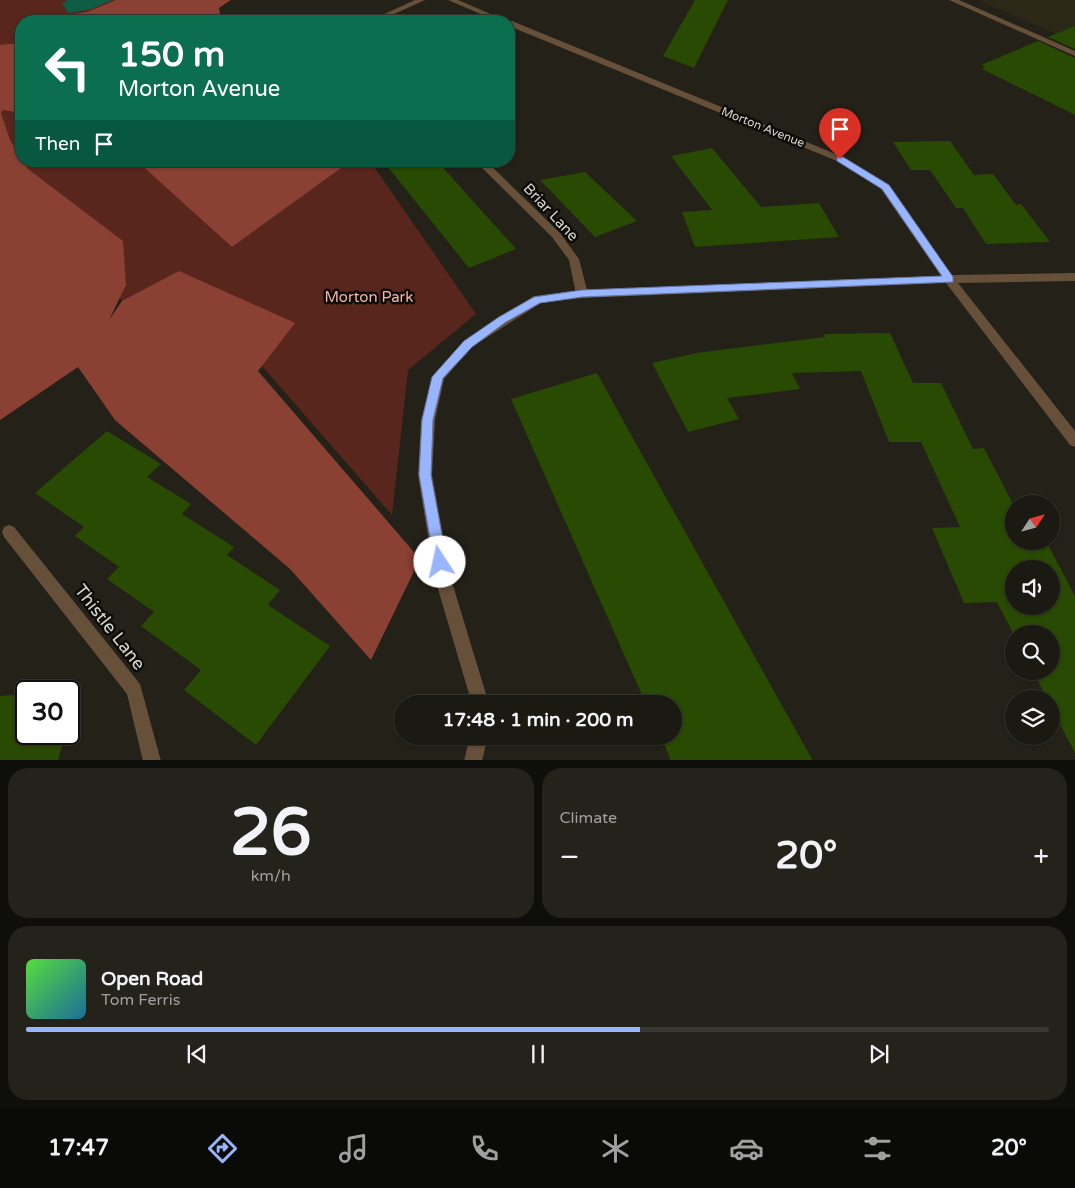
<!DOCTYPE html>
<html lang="en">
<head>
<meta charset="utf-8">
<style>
	body { margin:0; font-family:"Varela Round",sans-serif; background:#23221b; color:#f1f3f6; height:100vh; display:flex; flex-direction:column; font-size:19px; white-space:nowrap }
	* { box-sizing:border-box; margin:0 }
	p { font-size:16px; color:#9fa09f }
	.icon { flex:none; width:28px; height:28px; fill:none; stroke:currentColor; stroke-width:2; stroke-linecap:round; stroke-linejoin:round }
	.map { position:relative; height:760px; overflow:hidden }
	.side { display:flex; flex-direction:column; gap:8px; padding:8px; background:#0e0e0a; flex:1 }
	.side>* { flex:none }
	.hud { position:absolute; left:15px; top:15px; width:500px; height:152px; border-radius:20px; box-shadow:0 1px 4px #0004,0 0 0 1px #383832; background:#0b6e4f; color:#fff; overflow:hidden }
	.needle { width:32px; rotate:54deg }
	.controls { position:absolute; left:1005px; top:495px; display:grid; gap:10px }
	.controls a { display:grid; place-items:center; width:55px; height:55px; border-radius:50%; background:#1a1912; box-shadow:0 1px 4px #0004,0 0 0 1px #383832; font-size:25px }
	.speed { position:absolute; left:15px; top:680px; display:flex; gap:10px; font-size:25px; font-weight:700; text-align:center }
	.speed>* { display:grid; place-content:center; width:65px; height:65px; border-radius:50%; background:#1a1912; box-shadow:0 1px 4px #0004,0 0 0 1px #383832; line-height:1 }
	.speed .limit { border:2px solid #111; border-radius:8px; background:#fff; color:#111 }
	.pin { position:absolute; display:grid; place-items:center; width:42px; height:42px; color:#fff; margin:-51px -21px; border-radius:50% 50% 50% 0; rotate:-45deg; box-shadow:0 0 5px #0007 }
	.pin .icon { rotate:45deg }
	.me { position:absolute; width:55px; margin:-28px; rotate:350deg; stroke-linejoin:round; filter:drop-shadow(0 0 4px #0008) }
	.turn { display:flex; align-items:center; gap:18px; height:105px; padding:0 20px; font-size:22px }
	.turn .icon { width:65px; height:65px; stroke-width:2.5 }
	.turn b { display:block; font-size:35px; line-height:42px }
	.then { display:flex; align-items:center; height:48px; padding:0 20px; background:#0003; gap:10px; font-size:19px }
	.big { font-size:38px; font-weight:800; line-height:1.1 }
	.side .widget { flex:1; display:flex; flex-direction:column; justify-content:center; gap:8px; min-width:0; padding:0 18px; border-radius:20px; background:#23221b }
	.side .dial { align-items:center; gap:0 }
	.dial b { font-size:65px; line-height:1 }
	.song { display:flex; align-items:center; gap:15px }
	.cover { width:60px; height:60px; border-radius:8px; background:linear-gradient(135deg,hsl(110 70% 55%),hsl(200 70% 35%)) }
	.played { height:5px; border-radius:2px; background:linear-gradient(90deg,#99b5fd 60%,#383832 60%) }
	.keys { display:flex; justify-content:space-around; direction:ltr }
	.heat { display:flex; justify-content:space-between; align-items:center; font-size:28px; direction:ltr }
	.side .tiles { flex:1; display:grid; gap:8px; grid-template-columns:1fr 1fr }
	.widget:last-child { grid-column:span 2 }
	.trip { position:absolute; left:394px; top:695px; width:288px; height:50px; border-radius:25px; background:#1a1912; box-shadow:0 1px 4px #0004,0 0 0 1px #383832; font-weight:800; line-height:50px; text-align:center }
	.tabs { display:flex; height:80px; justify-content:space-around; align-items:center; background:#0a0a07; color:#9fa09f }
	.tabs .icon { width:35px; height:35px }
	.tabs .selected { color:#99b5fd }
	.tabs b { font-size:22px; color:#f1f3f6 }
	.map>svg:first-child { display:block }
	.built { fill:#2b2818 }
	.green { fill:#59261d }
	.forest { fill:#8a4134 }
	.water { fill:#105d45 }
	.building { fill:#294a02; fill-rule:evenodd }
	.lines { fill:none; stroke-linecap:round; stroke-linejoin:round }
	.service { fill:#67503a; fill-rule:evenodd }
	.minor { fill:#67503a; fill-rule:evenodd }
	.route { fill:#99b5fd; stroke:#6376a4 }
	.labels { text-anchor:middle; stroke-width:5; stroke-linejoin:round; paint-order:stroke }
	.far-street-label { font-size:12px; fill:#d6d5ce; stroke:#0c0b07 }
	.street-label { font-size:15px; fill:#d6d5ce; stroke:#0c0b07 }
	.park-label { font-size:15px; fill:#f6b4a8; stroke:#0c0b07 }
	.near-street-label { font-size:18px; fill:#d6d5ce; stroke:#0c0b07 }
</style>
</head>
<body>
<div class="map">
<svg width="1075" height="761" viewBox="0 0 1075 761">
	<rect width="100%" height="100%" fill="#232118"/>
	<path class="built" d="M 978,0 L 1075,0 L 1075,42 Z"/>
	<g class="green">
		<path d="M 0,0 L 147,0 L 87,21 L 21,21 L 21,45 L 0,52 Z"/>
		<path d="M 21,104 L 21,161 L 137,161 L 202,216 L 232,247 L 351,161 L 370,161 L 476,314 L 408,370 L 392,515 L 261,365 L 147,323 L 114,293 L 0,143 L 0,111 Z"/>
	</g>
	<g class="forest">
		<path d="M 116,0 L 231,0 L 219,8 L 221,21 L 53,21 L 62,16 L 87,12 Z"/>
		<path d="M 21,43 L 21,113 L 3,110 L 1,113 L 10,140 L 21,158 L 21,161 L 23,161 L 28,169 L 123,241 L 126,285 L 109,320 L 122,301 L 179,271 L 295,323 L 258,371 L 420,559 L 371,660 L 290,569 L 115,420 L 78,367 L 0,420 L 0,45 Z"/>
		<path d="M 137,161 L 351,161 L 232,247 Z"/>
	</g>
	<path class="water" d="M 67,0 L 112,0 L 91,9 L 69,13 L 62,4 Z"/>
	<g class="building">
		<path d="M 695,0 L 728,0 L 694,68 L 663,56 Z"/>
		<path d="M 1075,26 L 1075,49 L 1048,37 Z"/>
		<path d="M 1038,41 L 1075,58 L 1075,115 L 982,69 L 985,67 L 981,65 Z"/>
		<path d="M 950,141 L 974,175 L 993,174 L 1016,205 L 1021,204 L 1050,242 L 986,244 L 963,208 L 956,208 L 930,170 L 911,170 L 893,142 Z"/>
		<path d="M 712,148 L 761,207 L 819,203 L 839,237 L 695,247 L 682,212 L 712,210 L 671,156 Z"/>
		<path d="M 383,161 L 437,161 L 516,249 L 469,268 Z"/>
		<path d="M 585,172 L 637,221 L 595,237 L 540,180 Z"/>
		<path d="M 890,333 L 913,383 L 941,383 L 973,449 L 984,448 L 1014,506 L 1014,541 L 1046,541 L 1075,596 L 1075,753 L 1051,707 L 1051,699 L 1047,699 L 1033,671 L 1051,671 L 1051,634 L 1014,635 L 997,602 L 964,603 L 932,528 L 960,527 L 921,442 L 889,442 L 861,371 L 792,373 L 800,389 L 727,398 L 739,419 L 688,432 L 652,363 L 696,353 L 825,337 L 824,334 ZM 1014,569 L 1051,569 L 1051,606 L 1014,606 Z"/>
		<path d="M 597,373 L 639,449 L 813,761 L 671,761 L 661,736 L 672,736 L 672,704 L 646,704 L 511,399 Z"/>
		<path d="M 107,431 L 161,464 L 147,477 L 191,504 L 182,514 L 234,547 L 227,555 L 280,590 L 268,605 L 330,646 L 256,745 L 184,690 L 201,670 L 141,626 L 154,612 L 107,579 L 119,567 L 75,536 L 84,527 L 35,493 Z"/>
		<path d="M 26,694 L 26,734 L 65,734 L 58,761 L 0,761 L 0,696 Z"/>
	</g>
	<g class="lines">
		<g class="service">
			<path d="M 475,161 L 486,161 L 560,233 L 579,259 L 588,294 L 586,297 L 578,297 L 576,294 L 569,260 L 552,237 Z"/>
			<path d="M 9,525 L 14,527 L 140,684 L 161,761 L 143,761 L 127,694 L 4,537 L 2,532 L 4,527 Z"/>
		</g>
		<g class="minor">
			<path d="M 415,0 L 425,0 L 379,21 L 369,21 Z"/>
			<path d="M 448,0 L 458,0 L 507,21 L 497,21 Z"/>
			<path d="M 949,0 L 959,0 L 1075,51 L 1075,56 Z"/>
			<path d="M 507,21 L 512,21 L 843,157 L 888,185 L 934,251 L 952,275 L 1075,273 L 1075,281 L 958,283 L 1075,431 L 1075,447 L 1070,445 L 946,283 L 582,298 L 541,303 L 472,347 L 444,379 L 435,420 L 432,475 L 451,579 L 489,704 L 472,704 L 435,579 L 418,475 L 421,420 L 432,377 L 464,341 L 534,296 L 582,290 L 941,276 L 881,189 L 837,161 L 509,26 L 509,21 Z"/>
			<path d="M 470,736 L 488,736 L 482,761 L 464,761 Z"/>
		</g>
	</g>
	<path class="route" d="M 837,157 L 843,157 L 889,185 L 953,277 L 953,282 L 582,297 L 540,303 L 506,322 L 472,347 L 443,378 L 433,420 L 431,475 L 447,562 L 445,567 L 440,568 L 435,567 L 419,475 L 422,420 L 432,377 L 464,341 L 499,317 L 534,297 L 582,290 L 942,276 L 882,189 L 837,161 Z"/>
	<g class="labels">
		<g class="far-street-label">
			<text transform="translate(763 127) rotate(22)" y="4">Morton Avenue</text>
		</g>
		<g class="street-label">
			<text transform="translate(551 212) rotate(47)" y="5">Briar Lane</text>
		</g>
		<g class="park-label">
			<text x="369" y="302">Morton Park</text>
		</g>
		<g class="near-street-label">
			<text transform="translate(110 627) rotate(52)" y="6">Thistle Lane</text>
		</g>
	</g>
</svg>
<div class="controls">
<a><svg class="needle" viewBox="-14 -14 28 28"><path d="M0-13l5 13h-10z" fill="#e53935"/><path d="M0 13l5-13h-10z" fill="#9fa09f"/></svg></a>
<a><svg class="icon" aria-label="sound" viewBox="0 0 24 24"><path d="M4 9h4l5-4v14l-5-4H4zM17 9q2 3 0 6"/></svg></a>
<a><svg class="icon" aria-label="search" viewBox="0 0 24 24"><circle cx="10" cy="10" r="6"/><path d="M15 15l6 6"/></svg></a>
<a><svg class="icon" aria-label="layers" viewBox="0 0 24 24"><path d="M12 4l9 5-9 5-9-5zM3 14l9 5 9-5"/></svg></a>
</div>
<div class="speed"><div class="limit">30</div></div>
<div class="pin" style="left:840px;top:159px;background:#d93025"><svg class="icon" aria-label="arrive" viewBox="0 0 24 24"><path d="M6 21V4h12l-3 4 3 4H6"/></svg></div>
<svg class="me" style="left:440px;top:562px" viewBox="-20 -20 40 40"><circle r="19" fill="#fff"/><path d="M0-13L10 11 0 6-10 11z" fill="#99b5fd"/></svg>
<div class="trip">17:48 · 1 min · 200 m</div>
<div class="hud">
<div class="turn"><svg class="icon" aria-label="left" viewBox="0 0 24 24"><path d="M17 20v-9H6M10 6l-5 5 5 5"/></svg><div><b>150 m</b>Morton Avenue</div></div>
<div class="then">Then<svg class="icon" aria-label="arrive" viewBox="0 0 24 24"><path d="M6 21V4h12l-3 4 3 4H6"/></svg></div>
</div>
</div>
<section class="side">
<div class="tiles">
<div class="widget dial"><b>26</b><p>km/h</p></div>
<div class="widget"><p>Climate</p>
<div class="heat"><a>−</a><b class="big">20°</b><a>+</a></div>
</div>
<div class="widget">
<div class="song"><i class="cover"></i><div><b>Open Road</b><p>Tom Ferris</p></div></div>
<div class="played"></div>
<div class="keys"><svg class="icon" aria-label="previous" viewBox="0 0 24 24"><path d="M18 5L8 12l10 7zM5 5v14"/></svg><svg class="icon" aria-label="pause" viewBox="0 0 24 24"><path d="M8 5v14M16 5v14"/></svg><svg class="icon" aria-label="next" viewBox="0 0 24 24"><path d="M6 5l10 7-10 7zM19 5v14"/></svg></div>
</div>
</div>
</section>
<nav class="tabs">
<b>17:47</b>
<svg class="icon selected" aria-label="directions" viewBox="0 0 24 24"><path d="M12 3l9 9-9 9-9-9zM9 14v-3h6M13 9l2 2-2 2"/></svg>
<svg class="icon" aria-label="music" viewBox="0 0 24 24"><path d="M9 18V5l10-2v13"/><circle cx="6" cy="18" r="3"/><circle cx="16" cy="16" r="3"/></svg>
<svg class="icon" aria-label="phone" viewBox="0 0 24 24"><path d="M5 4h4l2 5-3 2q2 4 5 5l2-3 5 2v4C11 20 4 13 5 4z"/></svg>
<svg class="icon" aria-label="climate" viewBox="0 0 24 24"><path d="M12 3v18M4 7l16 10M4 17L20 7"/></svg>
<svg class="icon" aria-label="car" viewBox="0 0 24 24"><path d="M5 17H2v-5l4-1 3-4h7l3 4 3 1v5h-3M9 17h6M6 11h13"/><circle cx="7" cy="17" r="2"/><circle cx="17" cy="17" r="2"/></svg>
<svg class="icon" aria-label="filters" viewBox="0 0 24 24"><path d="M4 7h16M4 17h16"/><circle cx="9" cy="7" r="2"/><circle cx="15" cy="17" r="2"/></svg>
<b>20°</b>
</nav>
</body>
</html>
